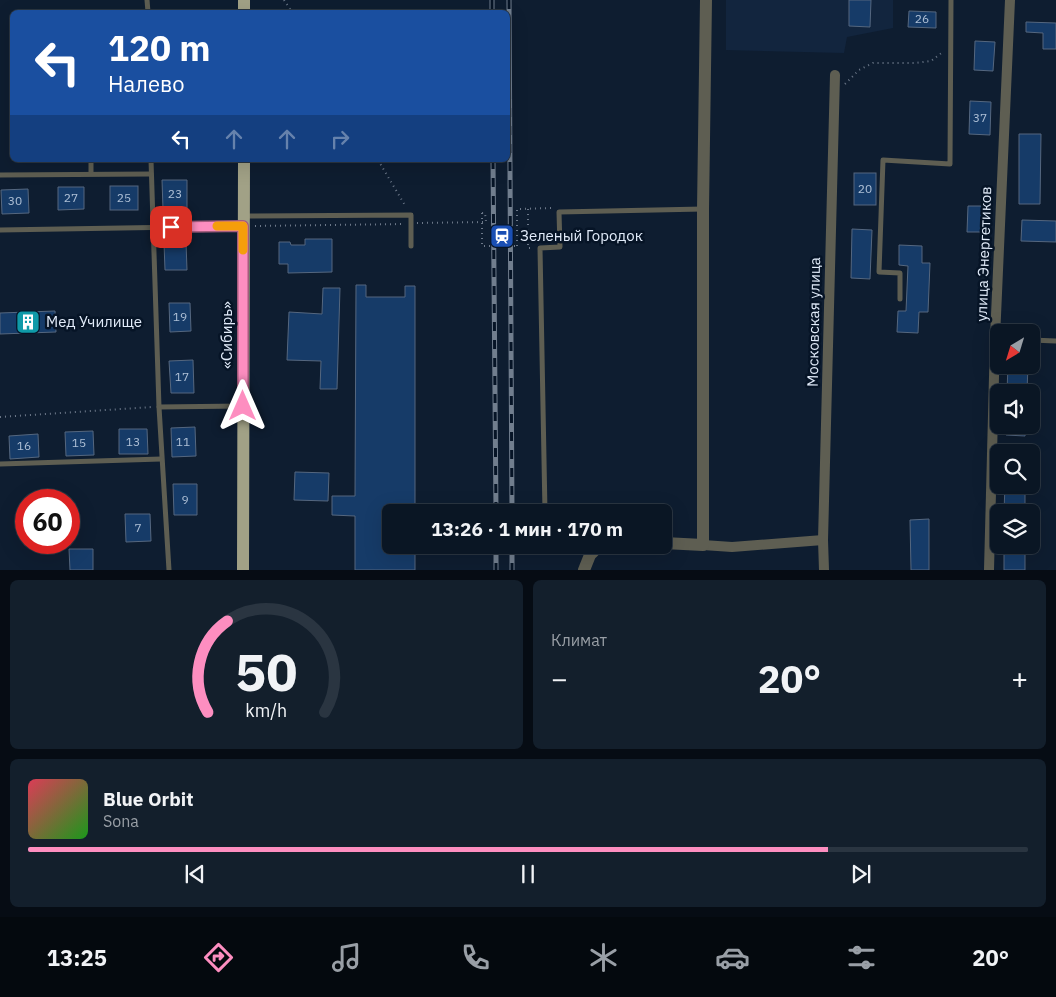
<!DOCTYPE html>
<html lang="ru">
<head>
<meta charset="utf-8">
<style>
	body { margin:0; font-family:"IBM Plex Sans",sans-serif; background:#131f2c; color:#f1f3f6; height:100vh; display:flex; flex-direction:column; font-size:19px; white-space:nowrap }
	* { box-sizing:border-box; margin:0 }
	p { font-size:16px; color:#999fa6 }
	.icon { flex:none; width:28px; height:28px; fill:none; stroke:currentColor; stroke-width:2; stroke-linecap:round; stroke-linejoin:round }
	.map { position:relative; height:570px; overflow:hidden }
	.panel { display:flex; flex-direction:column; gap:10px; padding:10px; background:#060c14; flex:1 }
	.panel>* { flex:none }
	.top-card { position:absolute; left:10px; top:10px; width:500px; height:152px; border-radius:8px; box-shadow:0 5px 20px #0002,0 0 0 1px #2a3541; background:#1a4fa0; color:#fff; overflow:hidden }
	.needle { width:32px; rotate:218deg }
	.buttons { position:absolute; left:990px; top:324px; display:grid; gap:10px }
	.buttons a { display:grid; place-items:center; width:50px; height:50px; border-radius:8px; background:#0a1624; box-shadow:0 5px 20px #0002,0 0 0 1px #2a3541; font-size:25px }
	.speed { position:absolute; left:15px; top:489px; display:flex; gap:10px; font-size:25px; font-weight:700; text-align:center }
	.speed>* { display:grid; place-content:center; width:65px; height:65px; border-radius:50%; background:#0a1624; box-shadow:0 5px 20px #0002,0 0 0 1px #2a3541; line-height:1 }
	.speed .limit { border:8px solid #d22; background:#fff; color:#111 }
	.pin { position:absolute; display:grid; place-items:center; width:42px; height:42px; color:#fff; margin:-21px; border-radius:10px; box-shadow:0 2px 8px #0006 }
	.me { position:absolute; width:55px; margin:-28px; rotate:0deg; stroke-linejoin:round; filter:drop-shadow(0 0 4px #0008) }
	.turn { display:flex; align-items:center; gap:18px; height:105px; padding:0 15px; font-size:22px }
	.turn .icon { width:65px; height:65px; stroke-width:2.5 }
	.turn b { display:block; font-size:35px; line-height:42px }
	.lanes { display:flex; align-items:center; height:48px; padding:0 15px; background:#0003; justify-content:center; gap:25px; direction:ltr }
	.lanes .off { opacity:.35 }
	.big { font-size:38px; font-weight:700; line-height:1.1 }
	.panel .card { flex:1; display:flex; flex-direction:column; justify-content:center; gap:8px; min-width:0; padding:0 18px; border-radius:8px; background:#131f2c }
	.panel .dial { align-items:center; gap:0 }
	.dial svg { height:130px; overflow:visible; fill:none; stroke:#2a3541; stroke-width:7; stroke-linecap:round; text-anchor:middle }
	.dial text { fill:#f1f3f6; stroke:none }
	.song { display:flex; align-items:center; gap:15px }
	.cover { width:60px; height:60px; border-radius:8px; background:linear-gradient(135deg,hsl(350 70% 55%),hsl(120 70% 35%)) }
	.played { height:5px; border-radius:2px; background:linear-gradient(90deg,#fd8ec0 80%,#2a3541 80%) }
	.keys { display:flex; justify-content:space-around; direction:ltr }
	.heat { display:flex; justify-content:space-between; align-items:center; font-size:28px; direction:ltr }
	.panel .tiles { flex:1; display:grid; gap:10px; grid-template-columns:1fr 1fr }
	.card:last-child { grid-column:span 2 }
	.trip { position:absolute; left:382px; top:504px; width:290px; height:50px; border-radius:8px; background:#0a1624; box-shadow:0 5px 20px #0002,0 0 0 1px #2a3541; font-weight:700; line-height:50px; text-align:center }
	.tabs { display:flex; height:80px; justify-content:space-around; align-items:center; background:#04090e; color:#999fa6 }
	.tabs .icon { width:35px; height:35px }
	.tabs .selected { color:#fd8ec0 }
	.tabs b { font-size:22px; color:#f1f3f6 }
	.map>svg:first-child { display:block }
	.built { fill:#12253e }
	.building { fill:#163b68; stroke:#55677f }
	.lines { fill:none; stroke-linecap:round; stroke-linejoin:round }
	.path { stroke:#6c7889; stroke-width:2; stroke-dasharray:1 4; stroke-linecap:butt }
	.service { stroke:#5e5e52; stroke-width:5 }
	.minor { stroke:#5e5e52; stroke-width:10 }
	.tertiary { stroke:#5e5e52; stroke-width:12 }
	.primary { stroke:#a1a186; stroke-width:12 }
	.rail-casing { stroke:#717e8e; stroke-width:5 }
	.rail { stroke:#061426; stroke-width:3; stroke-dasharray:9; stroke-linecap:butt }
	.path-bridge { stroke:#6c7889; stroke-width:2; stroke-dasharray:1 4; stroke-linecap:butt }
	.route-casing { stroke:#a45c7d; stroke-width:12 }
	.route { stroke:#fd8ec0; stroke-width:9 }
	.slow { stroke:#f59e0b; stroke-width:9 }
	.labels { text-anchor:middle; stroke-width:5; stroke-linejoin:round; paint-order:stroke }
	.number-label { font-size:12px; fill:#afc0d6 }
	.poi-label { font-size:15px; fill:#e2ecfa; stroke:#061426; text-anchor:start }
	.street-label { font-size:15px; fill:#e2ecfa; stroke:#061426 }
</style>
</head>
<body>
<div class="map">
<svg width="1056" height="570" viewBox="0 0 1056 570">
	<rect width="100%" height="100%" fill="#0e1d30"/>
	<path class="built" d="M 726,0 L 893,0 L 893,28 L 847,37 L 844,53 L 726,50 Z"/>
	<g class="building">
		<path d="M 849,0 L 871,0 L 870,27 L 849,26 Z"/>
		<path d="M 909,11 L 936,12 L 936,28 L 908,27 Z"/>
		<path d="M 1026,22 L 1056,23 L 1056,49 L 1043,49 L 1043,33 L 1026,32 Z"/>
		<path d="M 975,41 L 995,42 L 993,71 L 974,70 Z"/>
		<path d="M 970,101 L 991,102 L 990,135 L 969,134 Z"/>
		<path d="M 1019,134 L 1041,134 L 1040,204 L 1019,204 Z"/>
		<rect x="854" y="173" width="22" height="32"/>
		<path d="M 162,180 L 187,180 L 187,209 L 163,209 Z"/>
		<rect x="110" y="186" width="28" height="24"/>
		<path d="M 58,187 L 84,187 L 84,209 L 58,210 Z"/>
		<path d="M 28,189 L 29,213 L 2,214 L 1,190 Z"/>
		<path d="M 968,206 L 990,206 L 989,232 L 967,232 Z"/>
		<path d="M 1022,220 L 1056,221 L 1056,242 L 1021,241 Z"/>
		<path d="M 852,229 L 872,230 L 870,279 L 851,278 Z"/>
		<path d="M 305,239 L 332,239 L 332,272 L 288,273 L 288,264 L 279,264 L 279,242 L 290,242 L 291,245 L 305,245 Z"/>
		<path d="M 186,242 L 187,270 L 165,270 L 164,243 Z"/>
		<path d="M 899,245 L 922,246 L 922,263 L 930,263 L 928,312 L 919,312 L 918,333 L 897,332 L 898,311 L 906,311 L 908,266 L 899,265 Z"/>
		<path d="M 356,285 L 366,285 L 366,297 L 405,297 L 405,286 L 415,286 L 415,512 L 391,512 L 391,545 L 415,545 L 415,570 L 355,570 L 355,516 L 332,515 L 332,496 L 355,496 Z"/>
		<path d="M 323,288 L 340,288 L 337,389 L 320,389 L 321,361 L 287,360 L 289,312 L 322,314 Z"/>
		<path d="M 169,303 L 190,303 L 191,331 L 170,332 Z"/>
		<path d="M 55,311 L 56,332 L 0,334 L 0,313 Z"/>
		<path d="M 193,360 L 194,393 L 171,393 L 169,361 Z"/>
		<path d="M 1008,365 L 1028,365 L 1027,392 L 1007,392 Z"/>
		<path d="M 1006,425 L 1026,425 L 1025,436 L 1006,435 Z"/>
		<path d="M 195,427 L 196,456 L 172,457 L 171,428 Z"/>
		<path d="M 119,429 L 147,429 L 148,454 L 119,454 Z"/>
		<path d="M 93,431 L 94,455 L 66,456 L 65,432 Z"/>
		<path d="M 38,434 L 39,457 L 10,459 L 9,436 Z"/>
		<path d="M 295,472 L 329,473 L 328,501 L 294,500 Z"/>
		<path d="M 173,484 L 197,484 L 197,515 L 174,515 Z"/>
		<path d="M 1005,485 L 1025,485 L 1025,512 L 1004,512 Z"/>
		<path d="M 125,514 L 150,514 L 151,541 L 126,542 Z"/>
		<path d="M 929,519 L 929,570 L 911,570 L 910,520 Z"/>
		<rect x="1004" y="545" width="21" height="25"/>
		<path d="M 69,549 L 93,549 L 93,570 L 70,570 Z"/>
	</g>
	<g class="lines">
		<g class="path">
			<path d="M 284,0 L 292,12"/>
			<path d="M 845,84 L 859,70 L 873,63 L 915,63 L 931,61 L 944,51"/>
			<path d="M 378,160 L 406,207"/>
			<path d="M 528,209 L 528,248 L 532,248"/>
			<path d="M 417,223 L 486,222 L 485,213 L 482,213"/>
			<path d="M 255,226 L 405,224"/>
			<path d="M 528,239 L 553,238"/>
			<path d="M 517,246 L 517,209 L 552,208"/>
			<path d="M 0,417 L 152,407"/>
		</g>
		<g class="service">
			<path d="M 147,0 L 148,12"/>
			<path d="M 91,160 L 91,173"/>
			<path d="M 151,160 L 159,407 L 242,406"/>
			<path d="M 0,175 L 151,174"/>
			<path d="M 244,216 L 411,215 L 411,246"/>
			<path d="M 0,230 L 243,226"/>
			<path d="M 900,299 L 900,273 L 879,272 L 883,160 L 950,164 L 951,0"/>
			<path d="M 1031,340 L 1056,341"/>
			<path d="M 159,407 L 169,570"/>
			<path d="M 0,464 L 161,459"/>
			<path d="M 545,512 L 540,248 L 560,247 L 559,212 L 703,209"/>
		</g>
		<g class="minor">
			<path d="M 703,545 L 732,547 L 823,540"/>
			<path d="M 824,570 L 823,540 L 835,75"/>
			<path d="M 989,570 L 995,338 L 1010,0"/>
		</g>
		<g class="tertiary">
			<path d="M 664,543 L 703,545 L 703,209 L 706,0"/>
			<path d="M 584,570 L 590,555 L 600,545"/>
		</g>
		<g class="primary">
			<path d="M 244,12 L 244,0"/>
			<path d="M 243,570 L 244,160"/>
		</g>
		<g class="rail-casing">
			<g id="rail">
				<path d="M 492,0 L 492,12"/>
				<path d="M 509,0 L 512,512"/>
				<path d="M 493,160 L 496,512"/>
				<path d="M 496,545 L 496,570"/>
				<path d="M 512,545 L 512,570"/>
			</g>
		</g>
		<use href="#rail" class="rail"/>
		<path class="path-bridge" d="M 482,213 L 482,246 L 517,246"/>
	</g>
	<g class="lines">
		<g class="route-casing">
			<path id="route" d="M 171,227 L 243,226 L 243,406"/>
		</g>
		<use href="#route" class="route"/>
		<path class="slow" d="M 217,226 L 243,226 L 243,250"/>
	</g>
	<defs>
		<g id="station-square" transform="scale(1.25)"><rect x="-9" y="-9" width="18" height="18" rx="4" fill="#1a4fb4" stroke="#061426"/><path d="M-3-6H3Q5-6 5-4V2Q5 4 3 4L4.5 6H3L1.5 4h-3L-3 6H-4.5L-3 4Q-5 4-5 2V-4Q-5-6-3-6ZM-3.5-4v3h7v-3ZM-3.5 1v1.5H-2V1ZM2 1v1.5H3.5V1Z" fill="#fff"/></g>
		<g id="building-square" transform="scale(1.25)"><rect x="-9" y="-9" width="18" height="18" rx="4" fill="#0f9aa8" stroke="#061426"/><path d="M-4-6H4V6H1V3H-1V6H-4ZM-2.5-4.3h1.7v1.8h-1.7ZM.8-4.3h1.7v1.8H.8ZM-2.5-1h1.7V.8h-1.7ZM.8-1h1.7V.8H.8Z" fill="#fff"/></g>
	</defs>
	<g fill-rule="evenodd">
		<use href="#station-square" x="502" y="236"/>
		<use href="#building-square" x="28" y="322"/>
	</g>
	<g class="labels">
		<g class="number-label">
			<text x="922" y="23">26</text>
			<text x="980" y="122">37</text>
			<text x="865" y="193">20</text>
			<text x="175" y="198">23</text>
			<text x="71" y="202">27</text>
			<text x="124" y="202">25</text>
			<text x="15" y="205">30</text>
			<text x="180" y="321">19</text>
			<text x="182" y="381">17</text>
			<text x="133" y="446">13</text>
			<text x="183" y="446">11</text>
			<text x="79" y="447">15</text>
			<text x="24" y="450">16</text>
			<text x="185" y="504">9</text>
			<text x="138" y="532">7</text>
		</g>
		<g class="poi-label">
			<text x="520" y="241">Зеленый Городок</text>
			<text x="46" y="327">Мед Училище</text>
		</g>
		<g class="street-label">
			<text transform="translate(984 254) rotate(-88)" y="5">улица Энергетиков</text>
			<text transform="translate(814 322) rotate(-89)" y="5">Московская улица</text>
			<text transform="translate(227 335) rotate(-90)" y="5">«Сибирь»</text>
		</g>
	</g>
</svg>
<div class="buttons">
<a><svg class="needle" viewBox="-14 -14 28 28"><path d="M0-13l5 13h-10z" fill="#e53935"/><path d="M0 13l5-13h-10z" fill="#999fa6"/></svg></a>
<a><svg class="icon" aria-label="sound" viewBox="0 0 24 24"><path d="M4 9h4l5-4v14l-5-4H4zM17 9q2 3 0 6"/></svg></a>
<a><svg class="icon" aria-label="search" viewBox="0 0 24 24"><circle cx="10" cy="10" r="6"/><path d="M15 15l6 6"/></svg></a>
<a><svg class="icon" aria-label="layers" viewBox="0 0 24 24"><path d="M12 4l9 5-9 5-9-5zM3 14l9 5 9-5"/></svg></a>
</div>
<div class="speed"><div class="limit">60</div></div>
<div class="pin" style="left:171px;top:227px;background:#d93025"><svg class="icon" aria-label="arrive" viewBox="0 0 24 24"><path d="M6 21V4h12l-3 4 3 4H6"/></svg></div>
<svg class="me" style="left:243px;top:406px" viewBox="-20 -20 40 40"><path d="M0-17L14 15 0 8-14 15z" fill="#fd8ec0" stroke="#fff" stroke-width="4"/></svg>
<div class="trip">13:26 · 1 мин · 170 m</div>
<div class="top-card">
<div class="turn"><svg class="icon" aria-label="left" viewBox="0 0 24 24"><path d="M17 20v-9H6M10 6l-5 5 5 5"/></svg><div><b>120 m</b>Налево</div></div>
<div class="lanes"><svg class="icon" aria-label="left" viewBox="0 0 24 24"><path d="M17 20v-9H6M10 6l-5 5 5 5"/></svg><svg class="icon off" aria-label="ahead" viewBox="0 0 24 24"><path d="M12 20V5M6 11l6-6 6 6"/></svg><svg class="icon off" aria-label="ahead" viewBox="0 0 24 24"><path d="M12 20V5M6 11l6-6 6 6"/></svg><svg class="icon off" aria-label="right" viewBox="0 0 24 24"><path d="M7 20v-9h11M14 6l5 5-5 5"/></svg></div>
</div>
</div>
<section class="panel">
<div class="tiles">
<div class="card dial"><svg viewBox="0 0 100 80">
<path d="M14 69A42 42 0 1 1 86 69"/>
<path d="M14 69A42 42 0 0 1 26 13" stroke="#fd8ec0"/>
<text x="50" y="56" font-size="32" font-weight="700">50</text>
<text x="50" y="72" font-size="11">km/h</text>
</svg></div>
<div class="card"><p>Климат</p>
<div class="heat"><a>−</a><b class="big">20°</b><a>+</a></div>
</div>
<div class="card">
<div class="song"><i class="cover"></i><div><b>Blue Orbit</b><p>Sona</p></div></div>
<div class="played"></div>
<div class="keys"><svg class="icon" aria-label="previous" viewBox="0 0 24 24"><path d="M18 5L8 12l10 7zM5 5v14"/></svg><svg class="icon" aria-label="pause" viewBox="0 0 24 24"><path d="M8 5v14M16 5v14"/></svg><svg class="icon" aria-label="next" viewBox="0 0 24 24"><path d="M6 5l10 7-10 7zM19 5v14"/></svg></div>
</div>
</div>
</section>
<nav class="tabs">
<b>13:25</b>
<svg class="icon selected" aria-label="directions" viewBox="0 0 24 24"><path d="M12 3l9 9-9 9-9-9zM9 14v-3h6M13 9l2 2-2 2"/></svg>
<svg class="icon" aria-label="music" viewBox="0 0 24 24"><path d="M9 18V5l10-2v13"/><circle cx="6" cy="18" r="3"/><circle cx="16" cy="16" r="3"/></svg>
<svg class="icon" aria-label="phone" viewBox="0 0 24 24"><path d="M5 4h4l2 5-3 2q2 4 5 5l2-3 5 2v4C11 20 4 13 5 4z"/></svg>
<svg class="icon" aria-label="climate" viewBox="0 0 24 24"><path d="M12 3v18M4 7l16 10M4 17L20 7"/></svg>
<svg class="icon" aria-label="car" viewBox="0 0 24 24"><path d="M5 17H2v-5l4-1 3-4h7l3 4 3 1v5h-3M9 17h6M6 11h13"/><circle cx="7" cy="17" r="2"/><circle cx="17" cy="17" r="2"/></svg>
<svg class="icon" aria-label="filters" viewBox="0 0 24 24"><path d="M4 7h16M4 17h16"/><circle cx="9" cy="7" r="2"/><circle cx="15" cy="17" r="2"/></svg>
<b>20°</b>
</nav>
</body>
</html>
